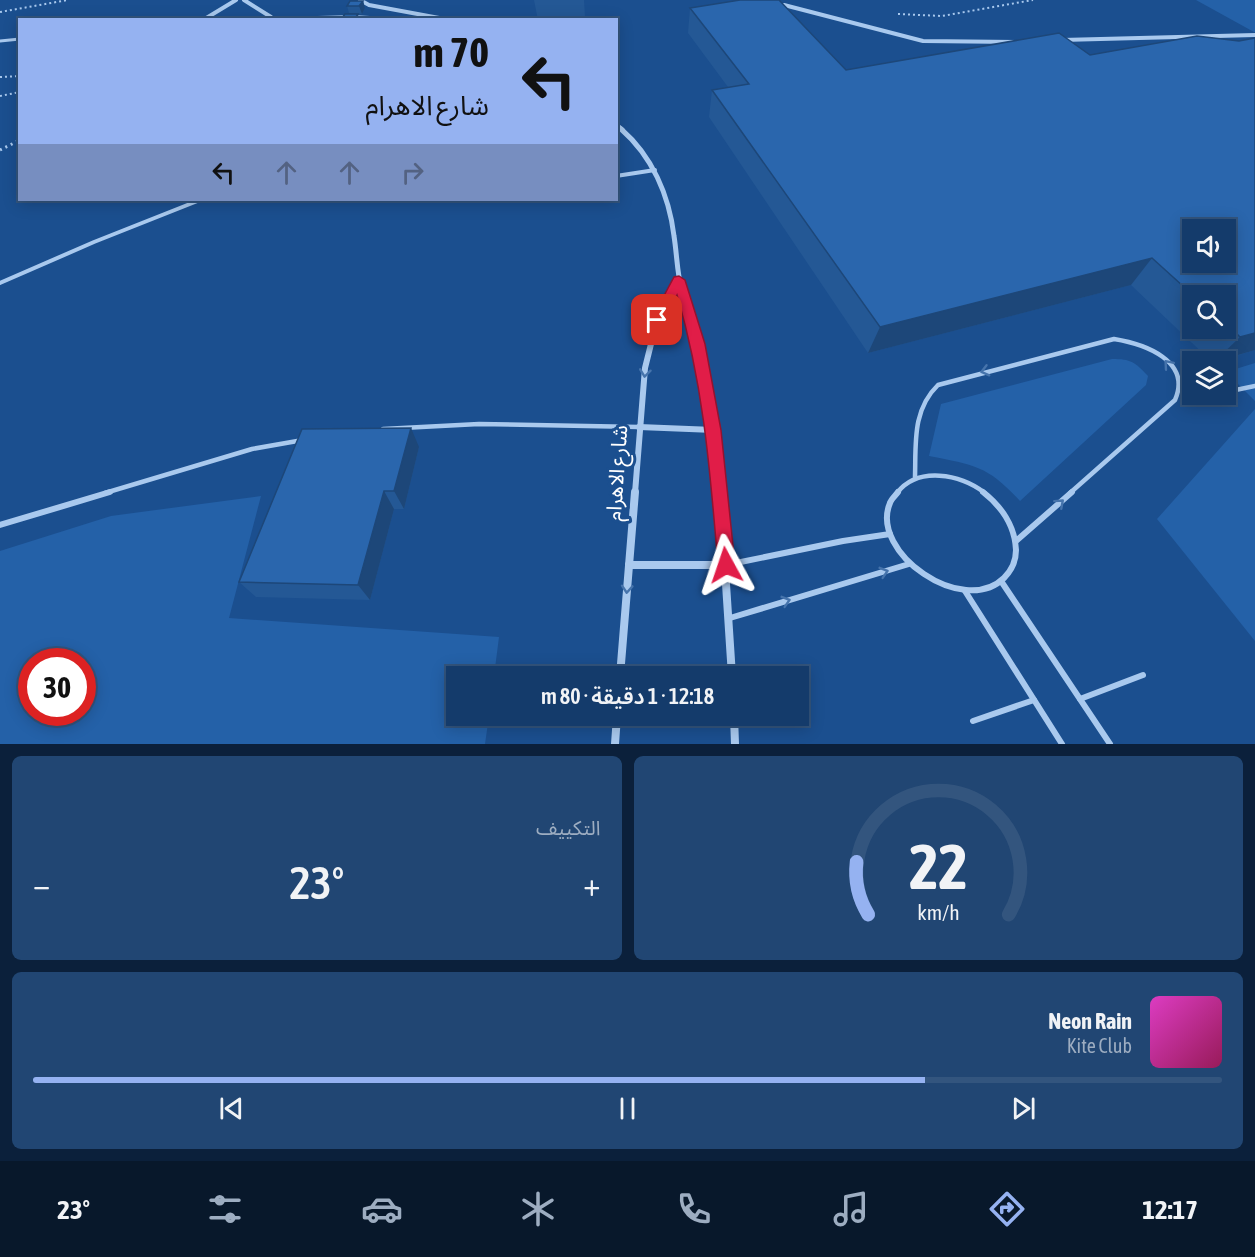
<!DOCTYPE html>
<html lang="ar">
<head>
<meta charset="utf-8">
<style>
	body { margin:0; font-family:"Asap Condensed","Noto Sans Arabic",sans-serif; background:#214673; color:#f1f3f6; direction:rtl; height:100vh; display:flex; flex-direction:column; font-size:22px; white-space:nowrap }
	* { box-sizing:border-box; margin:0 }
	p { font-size:20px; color:#9dadc1 }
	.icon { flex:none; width:33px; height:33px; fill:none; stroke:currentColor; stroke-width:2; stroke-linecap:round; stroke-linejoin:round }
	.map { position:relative; height:744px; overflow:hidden; direction:ltr }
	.side { display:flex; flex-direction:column; gap:12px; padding:12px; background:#0b203b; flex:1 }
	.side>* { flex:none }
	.hud { position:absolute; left:18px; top:18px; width:600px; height:183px; border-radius:0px; box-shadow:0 3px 15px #0003,0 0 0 2px #33557e; direction:rtl; background:#95b2f1; color:#111; overflow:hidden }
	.buttons { position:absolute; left:1182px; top:219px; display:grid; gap:12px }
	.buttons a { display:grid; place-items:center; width:54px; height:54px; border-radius:0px; background:#143b6b; box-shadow:0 3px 15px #0003,0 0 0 2px #33557e; font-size:30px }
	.speed { position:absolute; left:18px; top:648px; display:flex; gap:12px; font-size:30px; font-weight:700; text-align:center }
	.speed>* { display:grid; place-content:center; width:78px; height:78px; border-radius:50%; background:#143b6b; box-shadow:0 3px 15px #0003,0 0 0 2px #33557e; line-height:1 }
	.speed .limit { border:9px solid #d22; background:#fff; color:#111 }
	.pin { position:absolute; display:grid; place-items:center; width:51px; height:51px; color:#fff; margin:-26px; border-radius:12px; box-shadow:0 3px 9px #0006 }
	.me { position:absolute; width:66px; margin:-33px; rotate:355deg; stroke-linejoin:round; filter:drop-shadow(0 0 4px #0008) }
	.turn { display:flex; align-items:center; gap:21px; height:126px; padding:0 30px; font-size:27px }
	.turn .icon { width:78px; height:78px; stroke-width:2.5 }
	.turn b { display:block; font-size:42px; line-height:51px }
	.lanes { display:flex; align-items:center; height:57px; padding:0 30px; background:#0003; justify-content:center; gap:30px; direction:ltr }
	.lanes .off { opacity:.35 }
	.big { font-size:45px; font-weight:600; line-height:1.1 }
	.side .card { flex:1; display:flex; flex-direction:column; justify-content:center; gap:9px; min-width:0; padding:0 21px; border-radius:9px; background:#214673 }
	.side .dial { align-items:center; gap:0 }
	.dial svg { height:156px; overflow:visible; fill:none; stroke:#33557e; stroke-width:7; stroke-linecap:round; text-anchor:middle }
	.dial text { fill:#f1f3f6; stroke:none }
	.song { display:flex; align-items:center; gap:18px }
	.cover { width:72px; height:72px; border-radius:9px; background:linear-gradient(135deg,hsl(310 70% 55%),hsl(330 70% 35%)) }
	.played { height:6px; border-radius:3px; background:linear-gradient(90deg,#95b2f1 75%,#33557e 75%) }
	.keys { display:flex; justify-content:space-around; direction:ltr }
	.heat { display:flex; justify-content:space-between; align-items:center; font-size:33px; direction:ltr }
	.side .tiles { flex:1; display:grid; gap:12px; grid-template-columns:1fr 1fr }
	.card:last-child { grid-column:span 2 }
	.trip { position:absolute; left:446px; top:666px; width:363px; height:60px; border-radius:0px; background:#143b6b; box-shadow:0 3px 15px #0003,0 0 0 2px #33557e; font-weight:600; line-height:60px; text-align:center; direction:rtl }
	.menu { display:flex; height:96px; justify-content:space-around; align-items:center; background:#08182b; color:#9dadc1 }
	.menu .icon { width:42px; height:42px }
	.menu .current { color:#95b2f1 }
	.menu b { font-size:27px; color:#f1f3f6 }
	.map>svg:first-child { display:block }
	.green { fill:#2461a8; fill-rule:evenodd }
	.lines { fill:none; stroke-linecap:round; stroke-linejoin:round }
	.path-far1 { stroke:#a9c9ee; stroke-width:2; stroke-dasharray:2 3; stroke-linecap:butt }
	.path { stroke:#a9c9ee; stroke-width:3; stroke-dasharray:2 4; stroke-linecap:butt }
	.lane-far3 { stroke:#a9c9ee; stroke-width:3 }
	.lane-far2 { stroke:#a9c9ee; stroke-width:4 }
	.lane-far1 { stroke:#a9c9ee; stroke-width:4.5 }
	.lane { stroke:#a9c9ee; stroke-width:6 }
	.street-far3 { stroke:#a9c9ee; stroke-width:4 }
	.street-far2 { stroke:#a9c9ee; stroke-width:5 }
	.street-far1 { stroke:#a9c9ee; stroke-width:6 }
	.street { stroke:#a9c9ee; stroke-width:8 }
	.wall { fill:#245895; fill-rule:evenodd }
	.shaded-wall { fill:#1d4779 }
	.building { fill:#2a66ad; stroke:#1d4779; stroke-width:1.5; fill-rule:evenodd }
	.oneway { stroke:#4674ac }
	.route { fill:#e11d48; stroke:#92132f; stroke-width:1.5 }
	.labels { text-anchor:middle; stroke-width:6; stroke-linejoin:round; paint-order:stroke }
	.street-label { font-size:21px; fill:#fff; stroke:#1b4f8f }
</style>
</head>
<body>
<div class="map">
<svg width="1255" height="744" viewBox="0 0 1255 744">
	<rect width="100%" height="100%" fill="#1b4f8f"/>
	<g class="green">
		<path d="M 1196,0 L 1255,0 L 1255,32 L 1254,32 Z"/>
		<path d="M 1112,359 C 1131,359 1135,362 1148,376 L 1146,385 L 1020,501 C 988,466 975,465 929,456 L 941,404 Z"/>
		<path d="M 1255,363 L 1255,401 L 1226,372 Z"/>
		<path d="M 1255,409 L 1255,641 L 1157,519 Z"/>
		<path d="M 261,496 L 229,618 L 499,637 L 494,676 L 456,676 L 456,716 L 489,716 L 485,744 L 0,744 L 0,551 L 111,516 ZM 32,662 L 82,662 L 82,712 L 32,712 Z"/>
	</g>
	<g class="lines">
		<g class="path-far1">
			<path d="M 0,12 L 68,0"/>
			<path d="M 898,14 L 942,16 L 1033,0"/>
			<path d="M 0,77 L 20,76"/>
			<path d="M 0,96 L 20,92"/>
		</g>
		<path class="path" d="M 0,150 L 20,140"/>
		<path class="lane-far3" d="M 0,41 L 20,39"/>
		<g class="lane-far2">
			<path d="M 616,176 L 655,170"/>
			<path d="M 0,283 L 94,242 L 200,200"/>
		</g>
		<g class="lane-far1">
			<path d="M 1180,386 L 1192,390"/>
			<path d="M 1226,392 L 1255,386"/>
			<path d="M 383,429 L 479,424 L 639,427"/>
			<path d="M 915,477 C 916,444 912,410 938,385 L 1114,339 C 1145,344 1192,361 1175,400 L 1070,493"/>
			<path d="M 105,493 L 252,449 L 303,440"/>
			<path d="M 897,493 C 918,466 960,474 985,493"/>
		</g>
		<g class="lane">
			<path d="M 898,492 C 896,495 891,499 890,503 C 869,552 963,618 1004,578 C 1012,570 1016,562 1016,550 C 1015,526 1001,506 983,492"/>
			<path d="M 0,525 L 110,492"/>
			<path d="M 1016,541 L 1072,492"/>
			<path d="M 726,565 L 843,541 L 890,534"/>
			<path d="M 1001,581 L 1110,744"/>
			<path d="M 965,591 L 1062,744"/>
			<path d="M 730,618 L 909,564"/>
			<path d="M 1080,699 L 1143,675"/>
			<path d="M 973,721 L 1034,700"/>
		</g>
		<g class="street-far3">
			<path d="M 244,0 L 271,17"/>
			<path d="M 360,0 L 369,5 L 450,20"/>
			<path d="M 784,5 L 923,41 L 1016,42"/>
			<path d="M 203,20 L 236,0"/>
			<path d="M 242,20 L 354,17 L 401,20"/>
			<path d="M 1062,40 L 1255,35"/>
			<path d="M 616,124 L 623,130"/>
		</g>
		<g class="street-far2">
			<path d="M 621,129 C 652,156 669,195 674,236 C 677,255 677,273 682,292"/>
			<path d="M 673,292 L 679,280"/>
		</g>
		<g class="street-far1">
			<path d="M 682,290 L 696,337 L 706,386 L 720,493"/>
			<path d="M 639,427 L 714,430"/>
			<path d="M 635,493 L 645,368 L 657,320 L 673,290"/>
		</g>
		<g class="street">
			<path d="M 720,492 L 732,676"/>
			<path d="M 629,565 L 726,565"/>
			<path d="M 620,676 L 635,492"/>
			<path d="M 734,716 L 735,744"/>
			<path d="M 615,744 L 617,716"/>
		</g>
	</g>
	<g class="wall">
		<path d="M 534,0 L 584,0 L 585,17 L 557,20 L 538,20 Z"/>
		<path d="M 363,1 L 365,8 L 362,14 L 349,13 L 347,6 Z"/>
		<path d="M 690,8 L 846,70 L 1090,55 L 1239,41 L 1255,38 L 1255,350 L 1217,362 L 1212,362 L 1131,285 L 868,353 L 709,117 L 712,90 L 728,87 L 688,33 ZM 1192,296 L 1226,296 L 1226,328 L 1192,328 Z"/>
		<path d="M 419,447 L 404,509 L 394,509 L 370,600 L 256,597 L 239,582 Z"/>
	</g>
	<g class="shaded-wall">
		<path d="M 363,1 L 365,8 L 362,14 L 359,6 Z"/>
		<path d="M 358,14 L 359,20 L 354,20 Z"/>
		<path d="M 1152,258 L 1131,285 L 868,353 L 880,327 Z"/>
		<path d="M 1255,333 L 1255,350 L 1214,362 L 1240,337 Z"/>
		<path d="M 411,428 L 419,447 L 404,509 L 394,491 Z"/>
		<path d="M 384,491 L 394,509 L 370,600 L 358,585 Z"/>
	</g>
	<g class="building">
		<path d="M 740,0 L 779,0 L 846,70 L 1059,33 L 1090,55 L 1197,36 L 1239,41 L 1255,38 L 1255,333 L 1240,337 L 1226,323 L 1226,296 L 1194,296 L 1152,258 L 880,327 L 712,90 L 749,84 L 690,8 ZM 1192,230 L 1226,230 L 1226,262 L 1192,262 Z"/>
		<path d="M 350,1 L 363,1 L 359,6 L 347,6 Z"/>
		<path d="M 345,14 L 358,14 L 354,20 L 341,19 Z"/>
		<path d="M 411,428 L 394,491 L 384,491 L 358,585 L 239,582 L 302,429 Z"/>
	</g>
	<defs><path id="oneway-chevron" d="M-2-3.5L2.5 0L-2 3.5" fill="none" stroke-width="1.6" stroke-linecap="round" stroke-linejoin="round" transform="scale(1.5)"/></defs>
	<g class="oneway">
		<use href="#oneway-chevron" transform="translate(1168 364) rotate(-131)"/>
		<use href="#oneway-chevron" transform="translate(985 371) rotate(165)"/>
		<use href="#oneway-chevron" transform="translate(645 373) rotate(97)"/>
		<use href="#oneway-chevron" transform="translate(1060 503) rotate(-42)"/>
		<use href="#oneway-chevron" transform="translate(884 572) rotate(-17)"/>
		<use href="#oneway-chevron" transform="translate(627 589) rotate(94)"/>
		<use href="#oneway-chevron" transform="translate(786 601) rotate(-17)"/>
	</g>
	<path class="route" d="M 679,276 L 685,280 L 705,344 L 721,430 L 735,565 L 732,571 L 726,573 L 721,571 L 718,565 C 710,471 704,387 677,295 L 662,324 L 653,324 L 651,320 L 674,277 Z"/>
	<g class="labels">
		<g class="street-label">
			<text transform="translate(617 473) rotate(-86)" y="7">شارع الاهرام</text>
		</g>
	</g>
</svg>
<div class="buttons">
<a><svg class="icon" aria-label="sound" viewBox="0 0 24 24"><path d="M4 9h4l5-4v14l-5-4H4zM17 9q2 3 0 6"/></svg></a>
<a><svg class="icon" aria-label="search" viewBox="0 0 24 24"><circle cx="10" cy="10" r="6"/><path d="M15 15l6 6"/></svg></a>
<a><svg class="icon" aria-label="layers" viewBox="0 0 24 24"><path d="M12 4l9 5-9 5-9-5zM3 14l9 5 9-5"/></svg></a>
</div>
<div class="speed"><div class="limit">30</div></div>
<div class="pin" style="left:657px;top:320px;background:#d93025"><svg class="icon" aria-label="arrive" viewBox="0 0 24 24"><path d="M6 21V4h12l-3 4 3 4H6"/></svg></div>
<svg class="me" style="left:726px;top:565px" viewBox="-20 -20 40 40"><path d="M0-17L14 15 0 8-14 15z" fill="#e11d48" stroke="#fff" stroke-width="4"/></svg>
<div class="trip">12:18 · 1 دقيقة · 80 m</div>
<div class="hud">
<div class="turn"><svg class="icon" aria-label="left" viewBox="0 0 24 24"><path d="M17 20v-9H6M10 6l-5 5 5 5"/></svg><div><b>70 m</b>شارع الاهرام</div></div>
<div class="lanes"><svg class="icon" aria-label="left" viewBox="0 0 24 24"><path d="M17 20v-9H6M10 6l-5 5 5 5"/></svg><svg class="icon off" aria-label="ahead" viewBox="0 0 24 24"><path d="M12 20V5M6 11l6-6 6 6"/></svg><svg class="icon off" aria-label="ahead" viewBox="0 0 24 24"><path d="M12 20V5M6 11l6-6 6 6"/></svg><svg class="icon off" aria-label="right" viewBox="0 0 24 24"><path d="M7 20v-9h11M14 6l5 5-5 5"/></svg></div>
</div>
</div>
<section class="side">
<div class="tiles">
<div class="card dial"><svg viewBox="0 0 100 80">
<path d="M14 69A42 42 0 1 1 86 69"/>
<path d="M14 69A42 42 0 0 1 8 42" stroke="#95b2f1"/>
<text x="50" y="56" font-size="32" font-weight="700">22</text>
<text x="50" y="72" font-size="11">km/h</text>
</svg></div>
<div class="card"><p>التكييف</p>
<div class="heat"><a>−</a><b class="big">23°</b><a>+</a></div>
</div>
<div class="card">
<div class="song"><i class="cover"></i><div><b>Neon Rain</b><p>Kite Club</p></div></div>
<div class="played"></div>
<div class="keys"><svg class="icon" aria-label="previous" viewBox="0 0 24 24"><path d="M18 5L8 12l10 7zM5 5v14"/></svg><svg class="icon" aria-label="pause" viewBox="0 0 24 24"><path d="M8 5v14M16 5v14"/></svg><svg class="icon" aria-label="next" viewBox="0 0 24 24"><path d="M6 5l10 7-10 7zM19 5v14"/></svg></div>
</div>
</div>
</section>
<nav class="menu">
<b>12:17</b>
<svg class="icon current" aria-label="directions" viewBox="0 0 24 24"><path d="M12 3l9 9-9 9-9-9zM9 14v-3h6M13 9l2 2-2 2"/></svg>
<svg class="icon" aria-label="music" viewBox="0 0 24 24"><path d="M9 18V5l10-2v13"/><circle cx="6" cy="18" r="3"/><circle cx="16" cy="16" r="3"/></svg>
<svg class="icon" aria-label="phone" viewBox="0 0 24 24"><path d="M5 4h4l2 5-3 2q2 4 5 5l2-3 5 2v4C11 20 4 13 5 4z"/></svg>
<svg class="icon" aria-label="climate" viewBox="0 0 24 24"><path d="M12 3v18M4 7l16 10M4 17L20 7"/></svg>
<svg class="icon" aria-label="car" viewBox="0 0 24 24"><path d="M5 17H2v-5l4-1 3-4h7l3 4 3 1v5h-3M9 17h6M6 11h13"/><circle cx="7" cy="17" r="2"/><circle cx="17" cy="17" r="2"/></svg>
<svg class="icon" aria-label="filters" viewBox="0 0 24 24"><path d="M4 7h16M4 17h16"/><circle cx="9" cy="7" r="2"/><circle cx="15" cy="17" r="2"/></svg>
<b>23°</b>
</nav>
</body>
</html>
